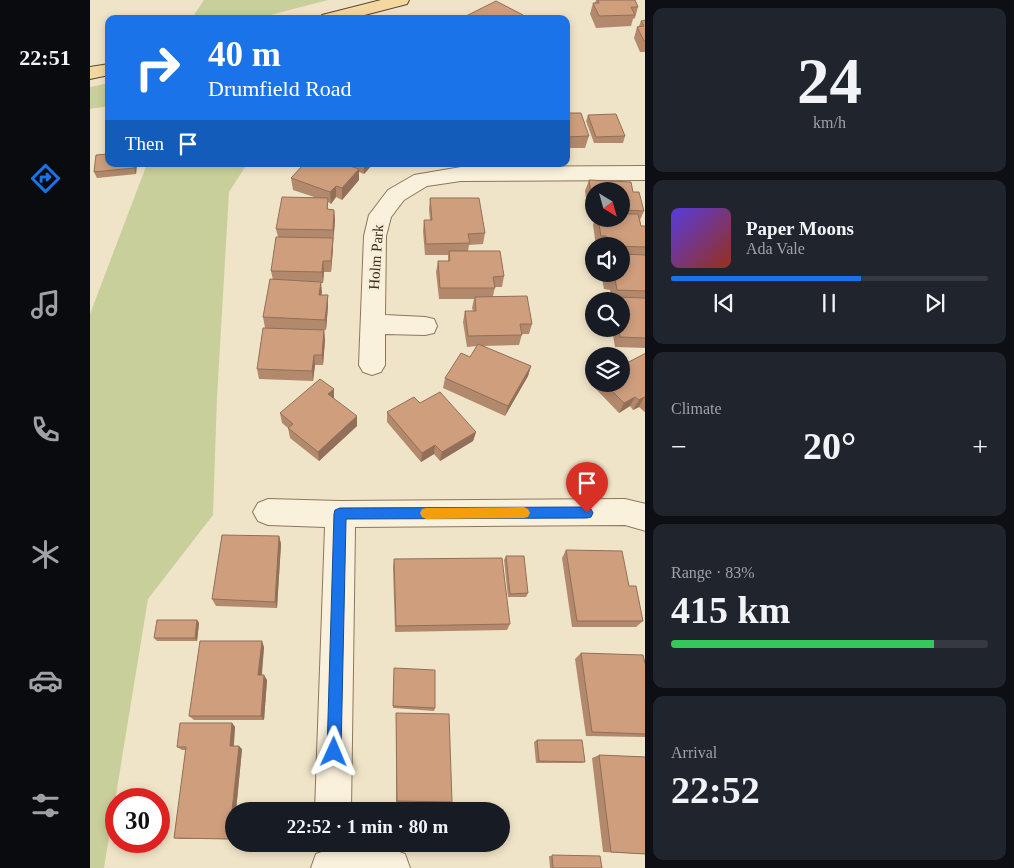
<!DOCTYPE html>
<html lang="en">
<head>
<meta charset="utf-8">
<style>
	body { margin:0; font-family:"Times New Roman",serif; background:#20242c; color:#f1f3f6; height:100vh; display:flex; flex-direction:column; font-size:19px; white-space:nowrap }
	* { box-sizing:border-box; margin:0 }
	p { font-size:16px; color:#9ea1a6 }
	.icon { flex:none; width:28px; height:28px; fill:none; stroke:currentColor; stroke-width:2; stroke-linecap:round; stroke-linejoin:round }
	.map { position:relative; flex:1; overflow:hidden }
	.panel { display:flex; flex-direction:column; gap:8px; padding:8px; background:#0d0f14; width:369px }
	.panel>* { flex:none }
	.guide { position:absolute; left:15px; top:15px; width:465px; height:152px; border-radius:10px; box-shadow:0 2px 8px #0003; background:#1a73e8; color:#fff; overflow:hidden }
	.needle { width:32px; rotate:143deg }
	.fabs { position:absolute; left:495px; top:182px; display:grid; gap:10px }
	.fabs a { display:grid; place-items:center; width:45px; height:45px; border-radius:50%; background:#171b24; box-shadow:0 2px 8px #0003; font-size:25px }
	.speed { position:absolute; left:15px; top:788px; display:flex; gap:10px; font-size:25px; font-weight:700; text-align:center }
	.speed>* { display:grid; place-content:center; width:65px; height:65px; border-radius:50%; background:#171b24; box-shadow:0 2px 8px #0003; line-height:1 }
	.speed .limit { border:8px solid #d22; background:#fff; color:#111 }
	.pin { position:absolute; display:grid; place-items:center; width:42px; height:42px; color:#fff; margin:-51px -21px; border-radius:50% 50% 50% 0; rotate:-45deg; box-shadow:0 0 5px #0007 }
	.pin .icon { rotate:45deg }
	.me { position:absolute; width:55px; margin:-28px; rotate:1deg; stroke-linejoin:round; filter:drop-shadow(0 0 4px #0008) }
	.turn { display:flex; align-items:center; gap:18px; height:105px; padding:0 20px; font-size:22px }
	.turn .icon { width:65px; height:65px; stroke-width:2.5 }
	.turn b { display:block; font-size:35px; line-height:42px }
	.then { display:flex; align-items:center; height:48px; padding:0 20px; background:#0003; gap:10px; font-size:19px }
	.big { font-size:38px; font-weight:800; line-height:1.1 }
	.panel .card { flex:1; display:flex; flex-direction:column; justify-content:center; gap:8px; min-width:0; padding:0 18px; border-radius:10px; background:#20242c }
	.panel .dial { align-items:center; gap:0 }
	.dial b { font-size:65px; line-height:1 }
	.song { display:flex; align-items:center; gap:15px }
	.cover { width:60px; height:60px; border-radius:8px; background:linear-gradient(135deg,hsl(250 70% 55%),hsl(10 70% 35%)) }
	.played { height:5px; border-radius:2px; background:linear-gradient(90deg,#1a73e8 60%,#363941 60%) }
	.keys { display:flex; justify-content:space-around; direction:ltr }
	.heat { display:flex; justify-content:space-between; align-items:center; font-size:28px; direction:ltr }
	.charge { height:8px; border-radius:4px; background:linear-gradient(90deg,#34c759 83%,#363941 0) }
	.trip { position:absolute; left:135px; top:802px; width:285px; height:50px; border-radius:25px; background:#171b24; box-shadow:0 2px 8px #0003; font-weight:800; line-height:50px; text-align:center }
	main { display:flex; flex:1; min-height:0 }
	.tab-bar { display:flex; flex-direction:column; width:90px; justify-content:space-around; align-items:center; background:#090b0e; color:#9ea1a6 }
	.tab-bar .icon { width:35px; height:35px }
	.tab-bar .current { color:#1a73e8 }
	.tab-bar b { font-size:22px; color:#f1f3f6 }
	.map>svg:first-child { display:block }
	.green { fill:#c9cf9b }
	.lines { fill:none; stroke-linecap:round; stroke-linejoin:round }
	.minor-casing { stroke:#8d765c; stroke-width:2 }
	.major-casing { stroke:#5b4430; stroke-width:2 }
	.minor { fill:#faf1dc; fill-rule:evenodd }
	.major { fill:#f3d9a0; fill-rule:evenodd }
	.wall { fill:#b2896c }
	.shaded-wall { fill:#916f58 }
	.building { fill:#cf9f7d; stroke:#916f58 }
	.route { fill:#1a73e8; stroke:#114b97 }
	.slow { fill:#f59e0b }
	.labels { text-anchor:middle; stroke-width:5; stroke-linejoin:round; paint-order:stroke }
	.street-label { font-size:15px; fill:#3d2e20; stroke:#f7eed8 }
</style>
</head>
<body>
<main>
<nav class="tab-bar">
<b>22:51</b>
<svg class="icon current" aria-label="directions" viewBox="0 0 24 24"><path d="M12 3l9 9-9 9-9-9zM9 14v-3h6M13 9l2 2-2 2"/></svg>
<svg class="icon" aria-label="music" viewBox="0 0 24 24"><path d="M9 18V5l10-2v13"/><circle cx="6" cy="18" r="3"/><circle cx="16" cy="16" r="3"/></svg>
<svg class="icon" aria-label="phone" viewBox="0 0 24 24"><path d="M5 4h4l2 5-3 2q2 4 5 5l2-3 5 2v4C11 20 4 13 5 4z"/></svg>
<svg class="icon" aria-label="climate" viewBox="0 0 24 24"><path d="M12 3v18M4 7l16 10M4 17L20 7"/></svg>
<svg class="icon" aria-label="car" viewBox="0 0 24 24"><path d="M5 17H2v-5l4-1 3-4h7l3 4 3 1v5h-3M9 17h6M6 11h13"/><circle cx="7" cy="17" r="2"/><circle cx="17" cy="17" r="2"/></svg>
<svg class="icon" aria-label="filters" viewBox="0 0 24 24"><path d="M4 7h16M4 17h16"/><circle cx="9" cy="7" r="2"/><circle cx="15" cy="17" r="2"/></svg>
</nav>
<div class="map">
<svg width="556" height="868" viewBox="0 0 556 868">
	<rect width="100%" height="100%" fill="#f0e4c8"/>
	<g class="green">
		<path d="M 114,0 L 238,0 L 165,19 L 106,19 L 104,15 Z"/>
		<path d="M 19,83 L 19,106 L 0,109 L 0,87 Z"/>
		<path d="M 57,164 L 157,164 L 139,192 L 127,398 L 123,515 L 58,599 L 14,868 L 0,868 L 0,314 Z"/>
	</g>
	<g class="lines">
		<g class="minor-casing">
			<g id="minor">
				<path d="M 556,166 L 556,180 L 371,181 L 337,186 L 314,200 L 301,217 L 296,236 L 295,315 L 335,317 L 344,319 L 347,326 L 344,333 L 335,335 L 295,334 L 295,365 L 291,372 L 282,375 L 273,372 L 269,365 L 274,236 L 279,215 L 298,190 L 324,175 L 371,167 Z"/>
				<path d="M 178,499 L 250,501 L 535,499 L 556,504 L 556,531 L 535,525 L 265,527 L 261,811 L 225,811 L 235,527 L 178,525 L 168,521 L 163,512 L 168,503 Z"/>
				<path d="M 240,849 L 301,849 L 315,854 L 320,868 L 221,868 L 226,854 Z"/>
			</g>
		</g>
		<g class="major-casing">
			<g id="major">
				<path d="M 291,0 L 319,0 L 317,4 L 259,19 L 230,19 L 232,15 Z"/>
				<path d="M 19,64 L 19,75 L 0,79 L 0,67 Z"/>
			</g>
		</g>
		<use href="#minor" class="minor"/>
		<use href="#major" class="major"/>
	</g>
	<g class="wall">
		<path d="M 504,0 L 545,0 L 548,7 L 545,18 L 543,19 L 541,26 L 506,28 L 500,14 L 503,3 L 505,3 L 506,0 Z"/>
		<path d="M 556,20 L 556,52 L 550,52 L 544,38 L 547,27 L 549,26 L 551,21 Z"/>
		<path d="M 476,110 L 499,136 L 495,148 L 476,148 Z"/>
		<path d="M 498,115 L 535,136 L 533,143 L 504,143 L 496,121 Z"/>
		<path d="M 19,164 L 47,164 L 46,174 L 7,178 L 4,172 Z"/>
		<path d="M 214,164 L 292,164 L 288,167 L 282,165 L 274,174 L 269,172 L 269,180 L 252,200 L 246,197 L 241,204 L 238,202 L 238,209 L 244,210 L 245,221 L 241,272 L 234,272 L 233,283 L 231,283 L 231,295 L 238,295 L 238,306 L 236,330 L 234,330 L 235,340 L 233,365 L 225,365 L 223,381 L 169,379 L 167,369 L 175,328 L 173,317 L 183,280 L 181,271 L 188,237 L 186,229 L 224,197 L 203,190 L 201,178 Z"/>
		<path d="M 499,180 L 543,192 L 554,211 L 550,220 L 551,226 L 556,226 L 556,348 L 525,347 L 522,329 L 531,329 L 531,301 L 521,301 L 522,299 L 520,290 L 514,289 L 511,274 L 531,274 L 531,246 L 506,246 L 503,225 L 505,219 L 531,219 L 531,191 L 504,191 L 504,213 L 504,212 L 498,212 L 495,191 Z"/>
		<path d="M 340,198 L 395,233 L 393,244 L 379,245 L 378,251 L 414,276 L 412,287 L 405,287 L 403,296 L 442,324 L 439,334 L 432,334 L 429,345 L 393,346 L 441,366 L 438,376 L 415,416 L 353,388 L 355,378 L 380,357 L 387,346 L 377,347 L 373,322 L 375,311 L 383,311 L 382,308 L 384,299 L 349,299 L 346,272 L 348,261 L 358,261 L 358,255 L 335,255 L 333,231 L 334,220 L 340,220 L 339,210 Z"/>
		<path d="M 556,353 L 556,413 L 549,407 L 543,410 L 540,406 L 529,413 L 505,388 L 507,384 L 531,384 Z"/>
		<path d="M 244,399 L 267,426 L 229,461 L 200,438 L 198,428 L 192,423 L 190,413 Z"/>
		<path d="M 330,403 L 386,432 L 383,441 L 350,461 L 344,454 L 331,462 L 297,422 L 297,412 Z"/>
		<path d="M 189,536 L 191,544 L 187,608 L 126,606 L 122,599 Z"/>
		<path d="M 476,550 L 539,586 L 553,621 L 546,627 L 482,627 L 472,558 Z"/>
		<path d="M 416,556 L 438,593 L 436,597 L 418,597 L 414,560 Z"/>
		<path d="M 304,559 L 420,624 L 417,630 L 305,632 L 303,567 Z"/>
		<path d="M 107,620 L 109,623 L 107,641 L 67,641 L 64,638 Z"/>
		<path d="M 174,647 L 172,675 L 177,680 L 174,720 L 104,720 L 99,716 Z"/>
		<path d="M 491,653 L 556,667 L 556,737 L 496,736 L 485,659 Z"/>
		<path d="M 304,671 L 345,708 L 344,711 L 303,708 Z"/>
		<path d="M 306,713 L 362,802 L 359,804 L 306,803 Z"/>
		<path d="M 142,723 L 145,727 L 144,746 L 152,749 L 146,811 L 144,811 L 143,839 L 89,839 L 84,838 L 96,750 L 92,750 L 87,747 Z"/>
		<path d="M 447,740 L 495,762 L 492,763 L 446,763 L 444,742 Z"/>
		<path d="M 509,755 L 556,757 L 556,854 L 513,852 L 502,758 Z"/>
		<path d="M 459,856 L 510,856 L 512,868 L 460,868 Z"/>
	</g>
	<g class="shaded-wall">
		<path d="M 433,15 L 432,19 L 426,19 Z"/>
		<path d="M 44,164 L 47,164 L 46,174 L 44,168 Z"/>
		<path d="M 274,164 L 282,164 L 282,165 L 274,174 Z"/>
		<path d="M 269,169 L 269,180 L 252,200 L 252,188 Z"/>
		<path d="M 246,186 L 246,197 L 241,204 L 240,192 Z"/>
		<path d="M 244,210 L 245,221 L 243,241 L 243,230 Z"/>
		<path d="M 243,238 L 243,249 L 241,272 L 241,261 Z"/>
		<path d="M 233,261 L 234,272 L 233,283 L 232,272 Z"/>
		<path d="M 231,282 L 232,292 L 230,306 L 229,295 Z"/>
		<path d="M 238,295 L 238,306 L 236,330 L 235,320 Z"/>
		<path d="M 234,330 L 235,340 L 233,365 L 232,355 Z"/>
		<path d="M 224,355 L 225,365 L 223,381 L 222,371 Z"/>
		<path d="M 441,366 L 438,376 L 415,416 L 418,406 Z"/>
		<path d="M 244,389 L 244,399 L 238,404 L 238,394 Z"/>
		<path d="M 545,397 L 540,406 L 529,413 L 534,403 Z"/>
		<path d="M 554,397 L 549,407 L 543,410 L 549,400 Z"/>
		<path d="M 267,416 L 267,426 L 229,461 L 228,452 Z"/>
		<path d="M 386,432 L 383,441 L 350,461 L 352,452 Z"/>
		<path d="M 345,445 L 344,454 L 331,462 L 332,453 Z"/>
		<path d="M 189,536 L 191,544 L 187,608 L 185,602 Z"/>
		<path d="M 107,620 L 109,623 L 107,641 L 105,638 Z"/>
		<path d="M 172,641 L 174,647 L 171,680 L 168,675 Z"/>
		<path d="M 174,675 L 177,680 L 174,720 L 171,716 Z"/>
		<path d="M 142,723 L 145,727 L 143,749 L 140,746 Z"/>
		<path d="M 149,746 L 152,749 L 146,811 L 144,811 L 143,839 L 139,839 Z"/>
	</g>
	<g class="building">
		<path d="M 508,0 L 545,0 L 548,7 L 541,7 L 545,15 L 509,16 L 503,3 L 509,3 Z"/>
		<path d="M 406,1 L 433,15 L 426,19 L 380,19 L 376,16 Z"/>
		<path d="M 556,20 L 556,41 L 554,41 L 547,27 L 554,26 L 551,21 Z"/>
		<path d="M 476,110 L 477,110 L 478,113 L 491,113 L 499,136 L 476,137 Z"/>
		<path d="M 526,114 L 535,136 L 506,137 L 498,115 Z"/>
		<path d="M 19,145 L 19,164 L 44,164 L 44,168 L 4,172 L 6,155 L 18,154 Z"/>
		<path d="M 214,164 L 254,164 L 269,169 L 252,188 L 246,186 L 240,192 L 201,178 Z"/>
		<path d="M 499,180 L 541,182 L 543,192 L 549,192 L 554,211 L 531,210 L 531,191 L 504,191 L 504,201 L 502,200 Z"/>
		<path d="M 192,197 L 238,198 L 237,209 L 244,210 L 243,230 L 186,229 Z"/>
		<path d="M 340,198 L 389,198 L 395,233 L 378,234 L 380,243 L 336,244 L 334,220 L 342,220 Z"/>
		<path d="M 531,214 L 548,214 L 551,226 L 556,226 L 556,247 L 519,246 L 516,236 L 511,236 L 508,219 L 531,219 Z"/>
		<path d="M 186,237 L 243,238 L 241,261 L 233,261 L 232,272 L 181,271 Z"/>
		<path d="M 359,251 L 410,251 L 414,276 L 403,277 L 405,288 L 350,288 L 348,261 L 360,261 Z"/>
		<path d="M 531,254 L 556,255 L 556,291 L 527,290 L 525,279 L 519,278 L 518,274 L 531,274 Z"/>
		<path d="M 180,279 L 231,282 L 229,295 L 238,295 L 235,320 L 173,317 Z"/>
		<path d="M 437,296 L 442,324 L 430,324 L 432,335 L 378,336 L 375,311 L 386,311 L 385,297 Z"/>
		<path d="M 523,297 L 556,298 L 556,338 L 530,337 L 529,329 L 531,329 L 531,301 L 524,301 Z"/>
		<path d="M 173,328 L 234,330 L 232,355 L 224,355 L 222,371 L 167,369 Z"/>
		<path d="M 388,344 L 441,366 L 418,406 L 355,378 L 371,353 L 380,357 Z"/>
		<path d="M 556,353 L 556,398 L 554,397 L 549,400 L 545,397 L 534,403 L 515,384 L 531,384 L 531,366 Z"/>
		<path d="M 230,379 L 244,389 L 238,394 L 267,416 L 228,452 L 198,428 L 203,424 L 190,413 Z"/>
		<path d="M 350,392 L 386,432 L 352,452 L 345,445 L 332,453 L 297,412 L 324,397 L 330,403 Z"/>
		<path d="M 132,535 L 189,536 L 185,602 L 122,599 Z"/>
		<path d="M 476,550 L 532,551 L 539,586 L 546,586 L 553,621 L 487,621 Z"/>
		<path d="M 416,556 L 434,556 L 438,593 L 420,594 Z"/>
		<path d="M 412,558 L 420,624 L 306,626 L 304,559 Z"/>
		<path d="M 67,620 L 107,620 L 105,638 L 64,638 Z"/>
		<path d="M 110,641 L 172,641 L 168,675 L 174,675 L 171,716 L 99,716 Z"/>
		<path d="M 491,653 L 553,655 L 556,667 L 556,734 L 502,732 Z"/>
		<path d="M 304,668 L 345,670 L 345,708 L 303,706 Z"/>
		<path d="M 306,713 L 359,714 L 362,802 L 307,801 Z"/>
		<path d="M 90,723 L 142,723 L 140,746 L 149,746 L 139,839 L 84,838 L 96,747 L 87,747 Z"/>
		<path d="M 447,740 L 492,740 L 495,762 L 449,761 Z"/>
		<path d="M 509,755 L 556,757 L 556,854 L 521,852 Z"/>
		<path d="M 462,855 L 510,856 L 512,868 L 463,868 Z"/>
	</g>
	<path class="route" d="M 497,507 L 501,509 L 503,513 L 501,517 L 497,518 L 256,519 L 251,752 L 249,757 L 244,759 L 239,757 L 237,752 L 244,514 L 245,510 L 250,508 Z"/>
	<path class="slow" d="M 434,507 L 438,509 L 440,513 L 438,517 L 434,518 L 336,519 L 332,517 L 330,513 L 332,509 L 336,508 Z"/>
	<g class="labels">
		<g class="street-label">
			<text transform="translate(286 257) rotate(-86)" y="5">Holm Park</text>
		</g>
	</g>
</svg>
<div class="fabs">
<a><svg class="needle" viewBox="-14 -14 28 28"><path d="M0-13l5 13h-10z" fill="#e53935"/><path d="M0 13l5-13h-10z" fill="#9ea1a6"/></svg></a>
<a><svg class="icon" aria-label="sound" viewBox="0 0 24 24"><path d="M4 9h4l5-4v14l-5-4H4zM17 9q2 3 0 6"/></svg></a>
<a><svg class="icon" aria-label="search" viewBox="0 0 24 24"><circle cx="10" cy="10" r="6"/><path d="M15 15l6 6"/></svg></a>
<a><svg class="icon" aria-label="layers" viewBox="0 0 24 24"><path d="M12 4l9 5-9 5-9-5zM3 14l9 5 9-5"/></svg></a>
</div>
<div class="speed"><div class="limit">30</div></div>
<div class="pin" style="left:497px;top:513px;background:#d93025"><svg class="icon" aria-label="arrive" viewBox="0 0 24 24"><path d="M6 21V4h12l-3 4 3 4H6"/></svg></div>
<svg class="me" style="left:244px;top:752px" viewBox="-20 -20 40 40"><path d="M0-17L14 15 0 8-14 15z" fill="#1a73e8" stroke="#fff" stroke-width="4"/></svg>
<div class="trip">22:52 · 1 min · 80 m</div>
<div class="guide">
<div class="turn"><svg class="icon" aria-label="right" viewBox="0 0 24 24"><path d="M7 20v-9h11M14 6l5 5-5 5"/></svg><div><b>40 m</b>Drumfield Road</div></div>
<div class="then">Then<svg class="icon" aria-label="arrive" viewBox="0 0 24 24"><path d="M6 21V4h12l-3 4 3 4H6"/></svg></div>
</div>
</div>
<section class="panel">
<div class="card dial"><b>24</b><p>km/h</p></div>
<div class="card">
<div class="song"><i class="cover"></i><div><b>Paper Moons</b><p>Ada Vale</p></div></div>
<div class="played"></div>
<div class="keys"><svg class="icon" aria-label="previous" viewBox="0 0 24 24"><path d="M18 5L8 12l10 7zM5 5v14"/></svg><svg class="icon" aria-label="pause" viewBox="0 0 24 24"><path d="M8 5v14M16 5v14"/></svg><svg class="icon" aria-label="next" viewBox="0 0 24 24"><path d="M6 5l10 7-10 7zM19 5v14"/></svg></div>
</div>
<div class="card"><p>Climate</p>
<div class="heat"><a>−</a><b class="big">20°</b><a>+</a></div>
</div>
<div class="card"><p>Range · 83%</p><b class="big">415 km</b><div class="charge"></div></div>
<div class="card"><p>Arrival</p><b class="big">22:52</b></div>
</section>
</main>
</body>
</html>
